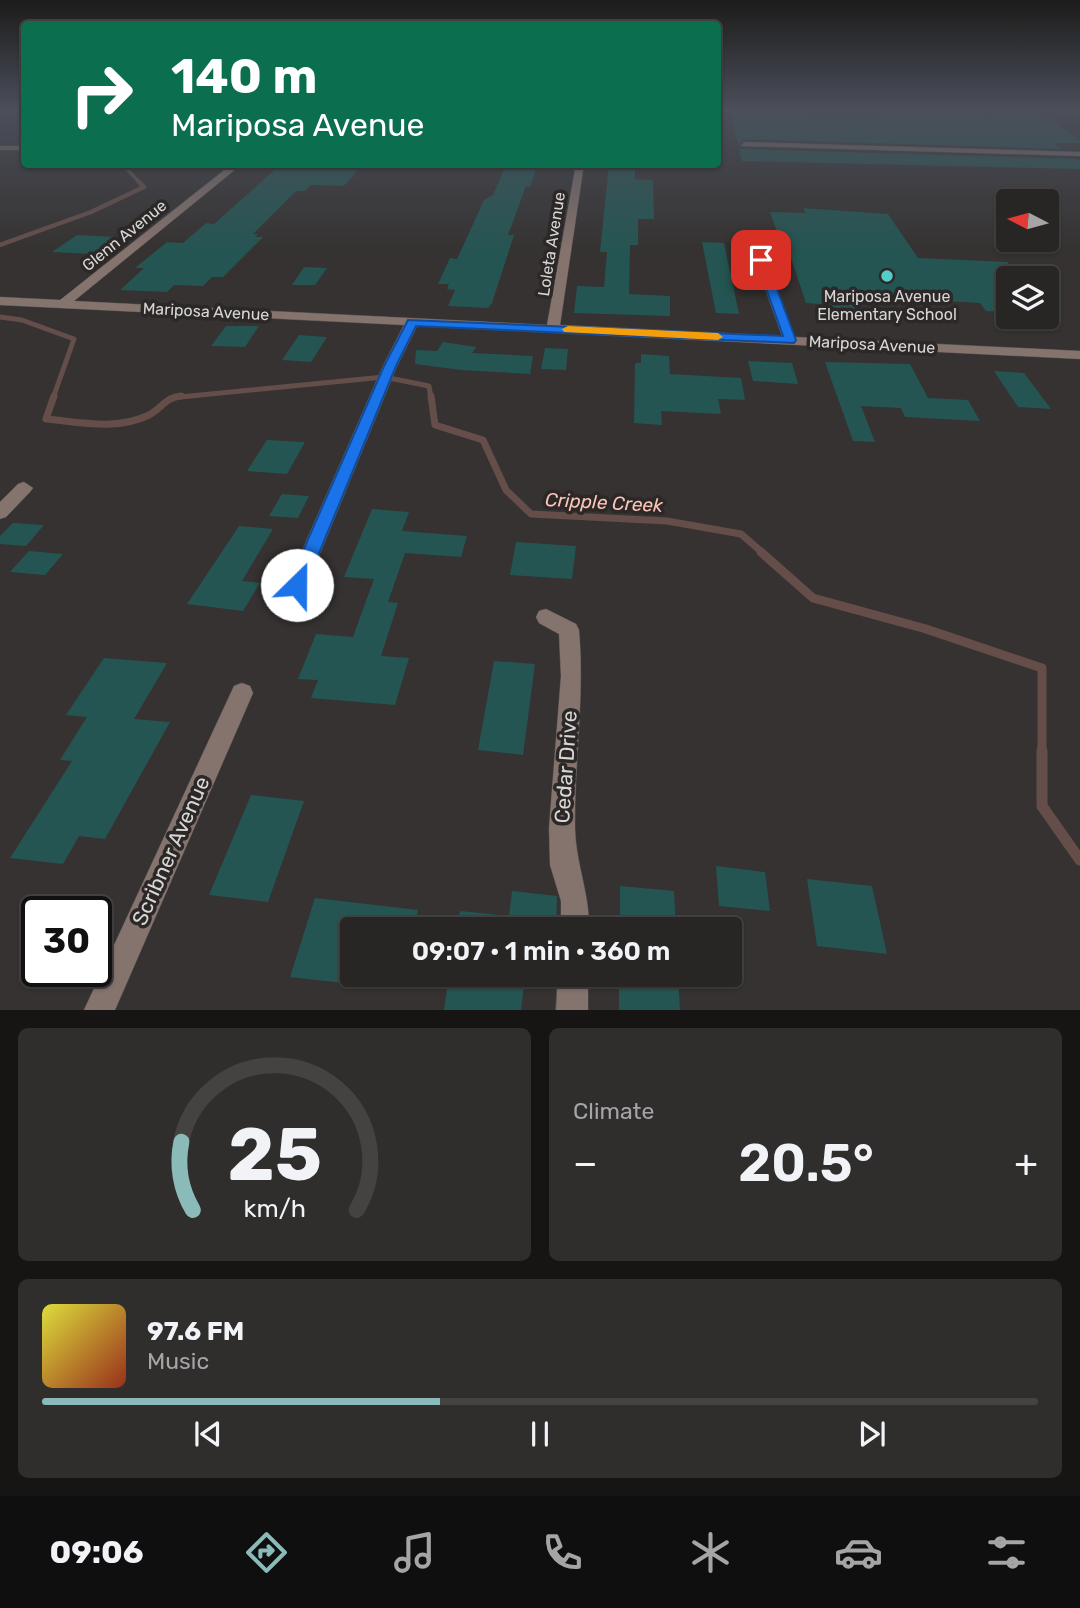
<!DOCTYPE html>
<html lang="en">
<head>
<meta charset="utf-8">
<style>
	body { margin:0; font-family:Rubik,sans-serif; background:#302e2d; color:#f1f3f6; height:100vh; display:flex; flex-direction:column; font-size:26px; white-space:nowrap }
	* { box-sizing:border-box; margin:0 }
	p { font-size:23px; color:#a5a5a7 }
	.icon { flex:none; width:38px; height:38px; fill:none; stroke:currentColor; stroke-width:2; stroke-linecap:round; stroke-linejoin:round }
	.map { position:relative; height:1010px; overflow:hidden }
	.details { display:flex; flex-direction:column; gap:18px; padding:18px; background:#161514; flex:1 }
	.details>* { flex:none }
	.hud { position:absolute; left:21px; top:21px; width:700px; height:147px; border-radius:7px; box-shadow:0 2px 5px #0004,0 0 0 2px #444342; background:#0b6e4f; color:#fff; overflow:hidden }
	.needle { width:46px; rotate:276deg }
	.fabs { position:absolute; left:996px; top:189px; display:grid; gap:14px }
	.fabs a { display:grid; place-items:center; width:63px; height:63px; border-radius:7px; background:#282625; box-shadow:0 2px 5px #0004,0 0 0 2px #444342; font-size:35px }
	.speed { position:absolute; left:21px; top:896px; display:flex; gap:14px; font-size:35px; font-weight:700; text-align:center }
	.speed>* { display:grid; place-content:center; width:91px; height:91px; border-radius:50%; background:#282625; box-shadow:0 2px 5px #0004,0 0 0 2px #444342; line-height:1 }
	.speed .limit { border:4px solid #111; border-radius:10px; background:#fff; color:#111 }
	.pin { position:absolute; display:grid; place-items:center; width:60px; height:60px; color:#fff; margin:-30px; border-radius:14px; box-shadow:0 4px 10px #0006 }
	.me { position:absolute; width:77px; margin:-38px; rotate:23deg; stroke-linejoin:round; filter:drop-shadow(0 0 5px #0008) }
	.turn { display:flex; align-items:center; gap:24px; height:147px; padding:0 35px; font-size:32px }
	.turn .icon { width:91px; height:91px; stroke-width:2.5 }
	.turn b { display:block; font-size:49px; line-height:60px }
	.big { font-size:52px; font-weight:600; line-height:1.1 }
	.details .widget { flex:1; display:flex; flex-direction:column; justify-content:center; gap:10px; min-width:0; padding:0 24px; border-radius:10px; background:#302e2d }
	.details .dial { align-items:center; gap:0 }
	.dial svg { height:182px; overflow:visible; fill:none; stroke:#444342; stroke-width:7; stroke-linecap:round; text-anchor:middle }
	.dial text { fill:#f1f3f6; stroke:none }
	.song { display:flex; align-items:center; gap:21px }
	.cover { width:84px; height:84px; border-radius:10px; background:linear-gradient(135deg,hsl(60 70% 55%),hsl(10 70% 35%)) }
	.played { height:7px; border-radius:4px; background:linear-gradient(90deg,#8bbbb9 40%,#444342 40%) }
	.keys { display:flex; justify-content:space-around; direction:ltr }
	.heat { display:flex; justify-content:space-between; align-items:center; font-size:38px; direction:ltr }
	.details .tiles { flex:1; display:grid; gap:18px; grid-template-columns:1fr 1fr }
	.widget:last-child { grid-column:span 2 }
	.trip { position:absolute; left:340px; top:917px; width:402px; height:70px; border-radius:7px; background:#282625; box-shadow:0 2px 5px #0004,0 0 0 2px #444342; font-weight:600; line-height:70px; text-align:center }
	.tab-bar { display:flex; height:112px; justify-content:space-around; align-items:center; background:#100f0f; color:#a5a5a7 }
	.tab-bar .icon { width:49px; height:49px }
	.tab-bar .current { color:#8bbbb9 }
	.tab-bar b { font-size:32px; color:#f1f3f6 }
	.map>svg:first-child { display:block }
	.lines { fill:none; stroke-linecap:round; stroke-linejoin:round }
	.stream-far5 { stroke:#654e49; stroke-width:3.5 }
	.stream-far4 { stroke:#654e49; stroke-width:4.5 }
	.stream-far3 { stroke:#654e49; stroke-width:5 }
	.stream-far2 { stroke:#654e49; stroke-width:7 }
	.stream-far1 { stroke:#654e49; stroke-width:9 }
	.stream { stroke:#654e49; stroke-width:11 }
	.building { fill:#255552 }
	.minor-casing { stroke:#53504f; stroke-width:1 }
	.minor { fill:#85736e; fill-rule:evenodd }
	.route { fill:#1a73e8; stroke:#114b97; stroke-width:2 }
	.slow { fill:#f59e0b }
	.poi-dot { fill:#54cdc8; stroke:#2b2827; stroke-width:2.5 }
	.labels { text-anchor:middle; stroke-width:7; stroke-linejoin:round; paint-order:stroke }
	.far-street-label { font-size:16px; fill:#d9d7d6; stroke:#2b2827 }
	.far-poi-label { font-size:16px; fill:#d9d7d6; stroke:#2b2827 }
	.water-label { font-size:19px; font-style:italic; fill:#fbc5b7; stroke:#2b2827 }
	.near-street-label { font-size:21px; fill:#d9d7d6; stroke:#2b2827 }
</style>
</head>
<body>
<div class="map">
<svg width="1080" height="1010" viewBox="0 0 1080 1010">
	<rect width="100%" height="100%" fill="#353231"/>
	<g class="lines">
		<g class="stream-far5">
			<path d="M 0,113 L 24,111"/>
			<path d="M 122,164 L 140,183"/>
		</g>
		<path class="stream-far4" d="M 0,245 L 91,212 L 144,187 L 138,181"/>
		<g class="stream-far3">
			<path d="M 0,317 L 22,320 L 74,339 L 53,398"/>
			<path d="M 170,398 L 384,377 L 429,386 L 431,398"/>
		</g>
		<g class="stream-far2">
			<path d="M 54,396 L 46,419 C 79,422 117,431 149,415 C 161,409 166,397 181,396"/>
			<path d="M 431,396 L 435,425 L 483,440 L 506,490 L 531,514 L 667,521 L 741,534 L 763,553"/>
		</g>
		<path class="stream-far1" d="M 761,552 L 813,598 L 926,629 L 1042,668 L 1042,753"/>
		<path class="stream" d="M 1042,751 L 1042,806 L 1080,860"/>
	</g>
	<g class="building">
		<path d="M 730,109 L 810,109 L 814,115 L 879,117 L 872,110 L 946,112 L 943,109 L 979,109 L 988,116 L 994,114 L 993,109 L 1034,109 L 1080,139 L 1080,143 L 1054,143 L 1063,149 L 744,139 L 738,146 L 741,149 L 1077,159 L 1080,161 L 1080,169 L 742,161 Z"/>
		<path d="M 281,164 L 363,164 L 344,186 L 311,185 L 305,191 L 296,191 L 253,234 L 258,234 L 255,237 L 263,237 L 223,277 L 212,277 L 203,286 L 174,285 L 167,292 L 120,290 L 144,268 L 135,268 L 167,242 L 183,243 L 206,223 L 214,224 Z"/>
		<path d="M 609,164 L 635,164 L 635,179 L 653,180 L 654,219 L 638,219 L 638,245 L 630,245 L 629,294 L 670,296 L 670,316 L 574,313 L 577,286 L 604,287 L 607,252 L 600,252 Z"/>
		<path d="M 506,165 L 537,167 L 530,187 L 526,186 L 508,235 L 514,235 L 492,303 L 488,308 L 448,306 L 455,290 L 447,289 L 449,284 L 438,284 L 450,258 L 457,259 L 484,200 L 493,195 Z"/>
		<path d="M 803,208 L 888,214 L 918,258 L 1008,262 L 1008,312 L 986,311 L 980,303 L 854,296 L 863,315 L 836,314 L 832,305 L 806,303 L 785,240 L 780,240 L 770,212 L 806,213 Z"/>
		<path d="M 77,235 L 117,237 L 94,254 L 52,252 Z"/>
		<path d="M 702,242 L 724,243 L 739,314 L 716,313 Z"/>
		<path d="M 304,267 L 327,268 L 315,285 L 292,285 Z"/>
		<path d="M 226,326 L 259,326 L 245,347 L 211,346 Z"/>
		<path d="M 299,335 L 327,337 L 311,362 L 282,360 Z"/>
		<path d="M 443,342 L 476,347 L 472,353 L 533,356 L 530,374 L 461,370 L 415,364 L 416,350 L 437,351 Z"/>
		<path d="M 545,348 L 568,349 L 566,370 L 541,369 Z"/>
		<path d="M 641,354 L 669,356 L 670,374 L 741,378 L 745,400 L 718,399 L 721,414 L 661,411 L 662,425 L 634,423 L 635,363 L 641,363 Z"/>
		<path d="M 748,361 L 792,363 L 798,384 L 753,381 Z"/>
		<path d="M 825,362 L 910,364 L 928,398 L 968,400 L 980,421 L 905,417 L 901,408 L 861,406 L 875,442 L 853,441 Z"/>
		<path d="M 994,371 L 1024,373 L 1051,409 L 1018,407 Z"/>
		<path d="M 267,440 L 305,442 L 287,474 L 247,471 Z"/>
		<path d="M 282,494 L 309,496 L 298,518 L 269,516 Z"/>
		<path d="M 372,509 L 409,512 L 402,531 L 467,536 L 461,557 L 405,553 L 388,602 L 398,603 L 381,656 L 409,658 L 395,705 L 311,698 L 318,680 L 298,679 L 316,634 L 353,637 L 374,579 L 344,577 Z"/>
		<path d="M 13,523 L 44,525 L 26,546 L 0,544 L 0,536 Z"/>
		<path d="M 239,526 L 273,529 L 242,581 L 260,583 L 243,611 L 187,604 Z"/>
		<path d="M 516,542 L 576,546 L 572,579 L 510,575 Z"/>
		<path d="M 29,551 L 63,554 L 45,575 L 10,572 Z"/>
		<path d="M 104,658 L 167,663 L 134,719 L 170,722 L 105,839 L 79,836 L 63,864 L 10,858 L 72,761 L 60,760 L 87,717 L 66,715 Z"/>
		<path d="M 494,661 L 535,664 L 523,755 L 478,750 Z"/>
		<path d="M 251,795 L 304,801 L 268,902 L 209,895 Z"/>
		<path d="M 716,866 L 765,872 L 770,911 L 719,906 Z"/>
		<path d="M 807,879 L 872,886 L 887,954 L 817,946 Z"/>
		<path d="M 620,886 L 674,891 L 676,929 L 620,929 Z"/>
		<path d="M 512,891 L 557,896 L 556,929 L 457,929 L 460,911 L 509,916 Z"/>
		<path d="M 315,898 L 418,910 L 414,929 L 352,929 L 352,984 L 290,977 Z"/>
		<path d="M 449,975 L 525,975 L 521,1010 L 444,1010 Z"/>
		<path d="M 619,975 L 678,975 L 680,1010 L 619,1010 Z"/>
	</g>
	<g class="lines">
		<g class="minor-casing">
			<g id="minor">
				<path d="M 721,109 L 727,109 L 727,110 L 724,112 Z"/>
				<path d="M 982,109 L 989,109 L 992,112 L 987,113 Z"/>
				<path d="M 744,142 L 1080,152 L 1080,156 L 741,146 Z"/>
				<rect x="0" y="146" width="24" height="4"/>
				<path d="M 232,164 L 242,164 L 74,301 L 547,325 L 576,164 L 584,164 L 560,325 L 782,336 L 750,246 L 755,243 L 760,246 L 795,337 L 1080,351 L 1080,359 L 417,326 L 397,366 L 307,585 L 304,590 L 297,592 L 290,590 L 287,585 L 383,366 L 404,325 L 0,305 L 0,297 L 60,300 Z"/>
				<path d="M 24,482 L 33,488 L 30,492 L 6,517 L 0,519 L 0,502 L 18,484 Z"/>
				<path d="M 546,609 L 576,624 L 579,630 C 585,697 574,762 575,829 C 576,864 590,895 589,929 L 561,929 L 561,901 L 550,865 L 549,828 L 561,676 L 559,634 L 539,623 L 536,617 L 539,611 Z"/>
				<path d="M 242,683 L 250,686 L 253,693 L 115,1010 L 84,1010 L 234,686 Z"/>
				<path d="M 558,975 L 588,975 L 588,1010 L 556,1010 Z"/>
			</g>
		</g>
		<use href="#minor" class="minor"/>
	</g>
	<linearGradient id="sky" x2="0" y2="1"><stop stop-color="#1d1c1b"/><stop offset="0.44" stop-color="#4b4f5a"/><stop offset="1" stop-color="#4b4f5a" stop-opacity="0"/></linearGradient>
	<rect width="1080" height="250" fill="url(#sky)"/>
	<path class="route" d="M 761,257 L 766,260 L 796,340 L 794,343 L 416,326 L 396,366 L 306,585 L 303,589 L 291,589 L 288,585 L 384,366 L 408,320 L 783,336 L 756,260 Z"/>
	<path class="slow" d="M 568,326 L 718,333 L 723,337 L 718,340 L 564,332 L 562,329 Z"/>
	<circle class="poi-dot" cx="887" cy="276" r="7"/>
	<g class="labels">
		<g class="far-street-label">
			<text transform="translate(124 235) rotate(-39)" y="6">Glenn Avenue</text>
			<text transform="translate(551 244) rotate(-81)" y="6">Loleta Avenue</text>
			<text transform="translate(206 311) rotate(3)" y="6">Mariposa Avenue</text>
			<text transform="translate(872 344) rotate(3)" y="6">Mariposa Avenue</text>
		</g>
		<g class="far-poi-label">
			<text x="887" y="302">Mariposa Avenue<tspan x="887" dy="18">Elementary School</tspan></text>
		</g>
		<g class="water-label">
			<text transform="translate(604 502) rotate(3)" y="7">Cripple Creek</text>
		</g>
		<g class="near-street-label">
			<text transform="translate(566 767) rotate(-86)" y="7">Cedar Drive</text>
			<text transform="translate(171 851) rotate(-66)" y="7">Scribner Avenue</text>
		</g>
	</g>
</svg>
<div class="fabs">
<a><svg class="needle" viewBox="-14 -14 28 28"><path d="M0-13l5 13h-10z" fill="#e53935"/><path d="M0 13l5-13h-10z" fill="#a5a5a7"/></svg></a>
<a><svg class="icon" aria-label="layers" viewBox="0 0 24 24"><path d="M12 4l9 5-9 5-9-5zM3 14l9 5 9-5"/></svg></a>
</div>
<div class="speed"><div class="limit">30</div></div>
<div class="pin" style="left:761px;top:260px;background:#d93025"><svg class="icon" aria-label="arrive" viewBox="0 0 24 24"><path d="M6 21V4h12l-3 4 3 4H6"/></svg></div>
<svg class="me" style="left:297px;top:585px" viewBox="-20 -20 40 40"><circle r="19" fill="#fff"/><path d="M0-13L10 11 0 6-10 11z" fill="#1a73e8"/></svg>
<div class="trip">09:07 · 1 min · 360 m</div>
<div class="hud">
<div class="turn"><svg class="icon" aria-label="right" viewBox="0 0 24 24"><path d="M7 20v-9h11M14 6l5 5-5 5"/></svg><div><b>140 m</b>Mariposa Avenue</div></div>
</div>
</div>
<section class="details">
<div class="tiles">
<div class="widget dial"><svg viewBox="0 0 100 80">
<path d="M14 69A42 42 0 1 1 86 69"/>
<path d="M14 69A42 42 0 0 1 9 39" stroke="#8bbbb9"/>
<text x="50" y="56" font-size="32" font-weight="700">25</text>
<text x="50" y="72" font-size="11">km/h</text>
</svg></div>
<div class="widget"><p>Climate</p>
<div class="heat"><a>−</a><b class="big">20.5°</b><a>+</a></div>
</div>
<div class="widget">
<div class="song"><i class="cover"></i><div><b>97.6 FM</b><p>Music</p></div></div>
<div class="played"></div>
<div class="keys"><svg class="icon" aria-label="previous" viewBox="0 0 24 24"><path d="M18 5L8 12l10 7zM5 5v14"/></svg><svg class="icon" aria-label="pause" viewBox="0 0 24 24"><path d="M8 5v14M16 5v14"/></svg><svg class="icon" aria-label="next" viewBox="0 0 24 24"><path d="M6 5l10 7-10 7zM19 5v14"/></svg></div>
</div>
</div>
</section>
<nav class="tab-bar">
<b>09:06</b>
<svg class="icon current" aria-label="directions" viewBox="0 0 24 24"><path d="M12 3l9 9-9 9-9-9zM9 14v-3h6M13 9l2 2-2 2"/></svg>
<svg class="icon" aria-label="music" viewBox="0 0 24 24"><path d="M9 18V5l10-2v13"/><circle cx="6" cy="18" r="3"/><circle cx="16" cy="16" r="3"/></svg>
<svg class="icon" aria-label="phone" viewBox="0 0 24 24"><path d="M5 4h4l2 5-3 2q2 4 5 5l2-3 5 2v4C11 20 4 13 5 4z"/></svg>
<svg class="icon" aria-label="climate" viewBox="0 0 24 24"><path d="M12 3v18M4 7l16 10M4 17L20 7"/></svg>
<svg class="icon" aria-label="car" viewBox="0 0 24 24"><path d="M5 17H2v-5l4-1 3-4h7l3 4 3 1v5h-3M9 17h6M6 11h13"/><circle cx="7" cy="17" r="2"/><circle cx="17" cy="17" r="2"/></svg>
<svg class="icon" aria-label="filters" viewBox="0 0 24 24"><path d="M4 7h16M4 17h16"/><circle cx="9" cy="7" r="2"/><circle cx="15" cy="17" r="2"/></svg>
</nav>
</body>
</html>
